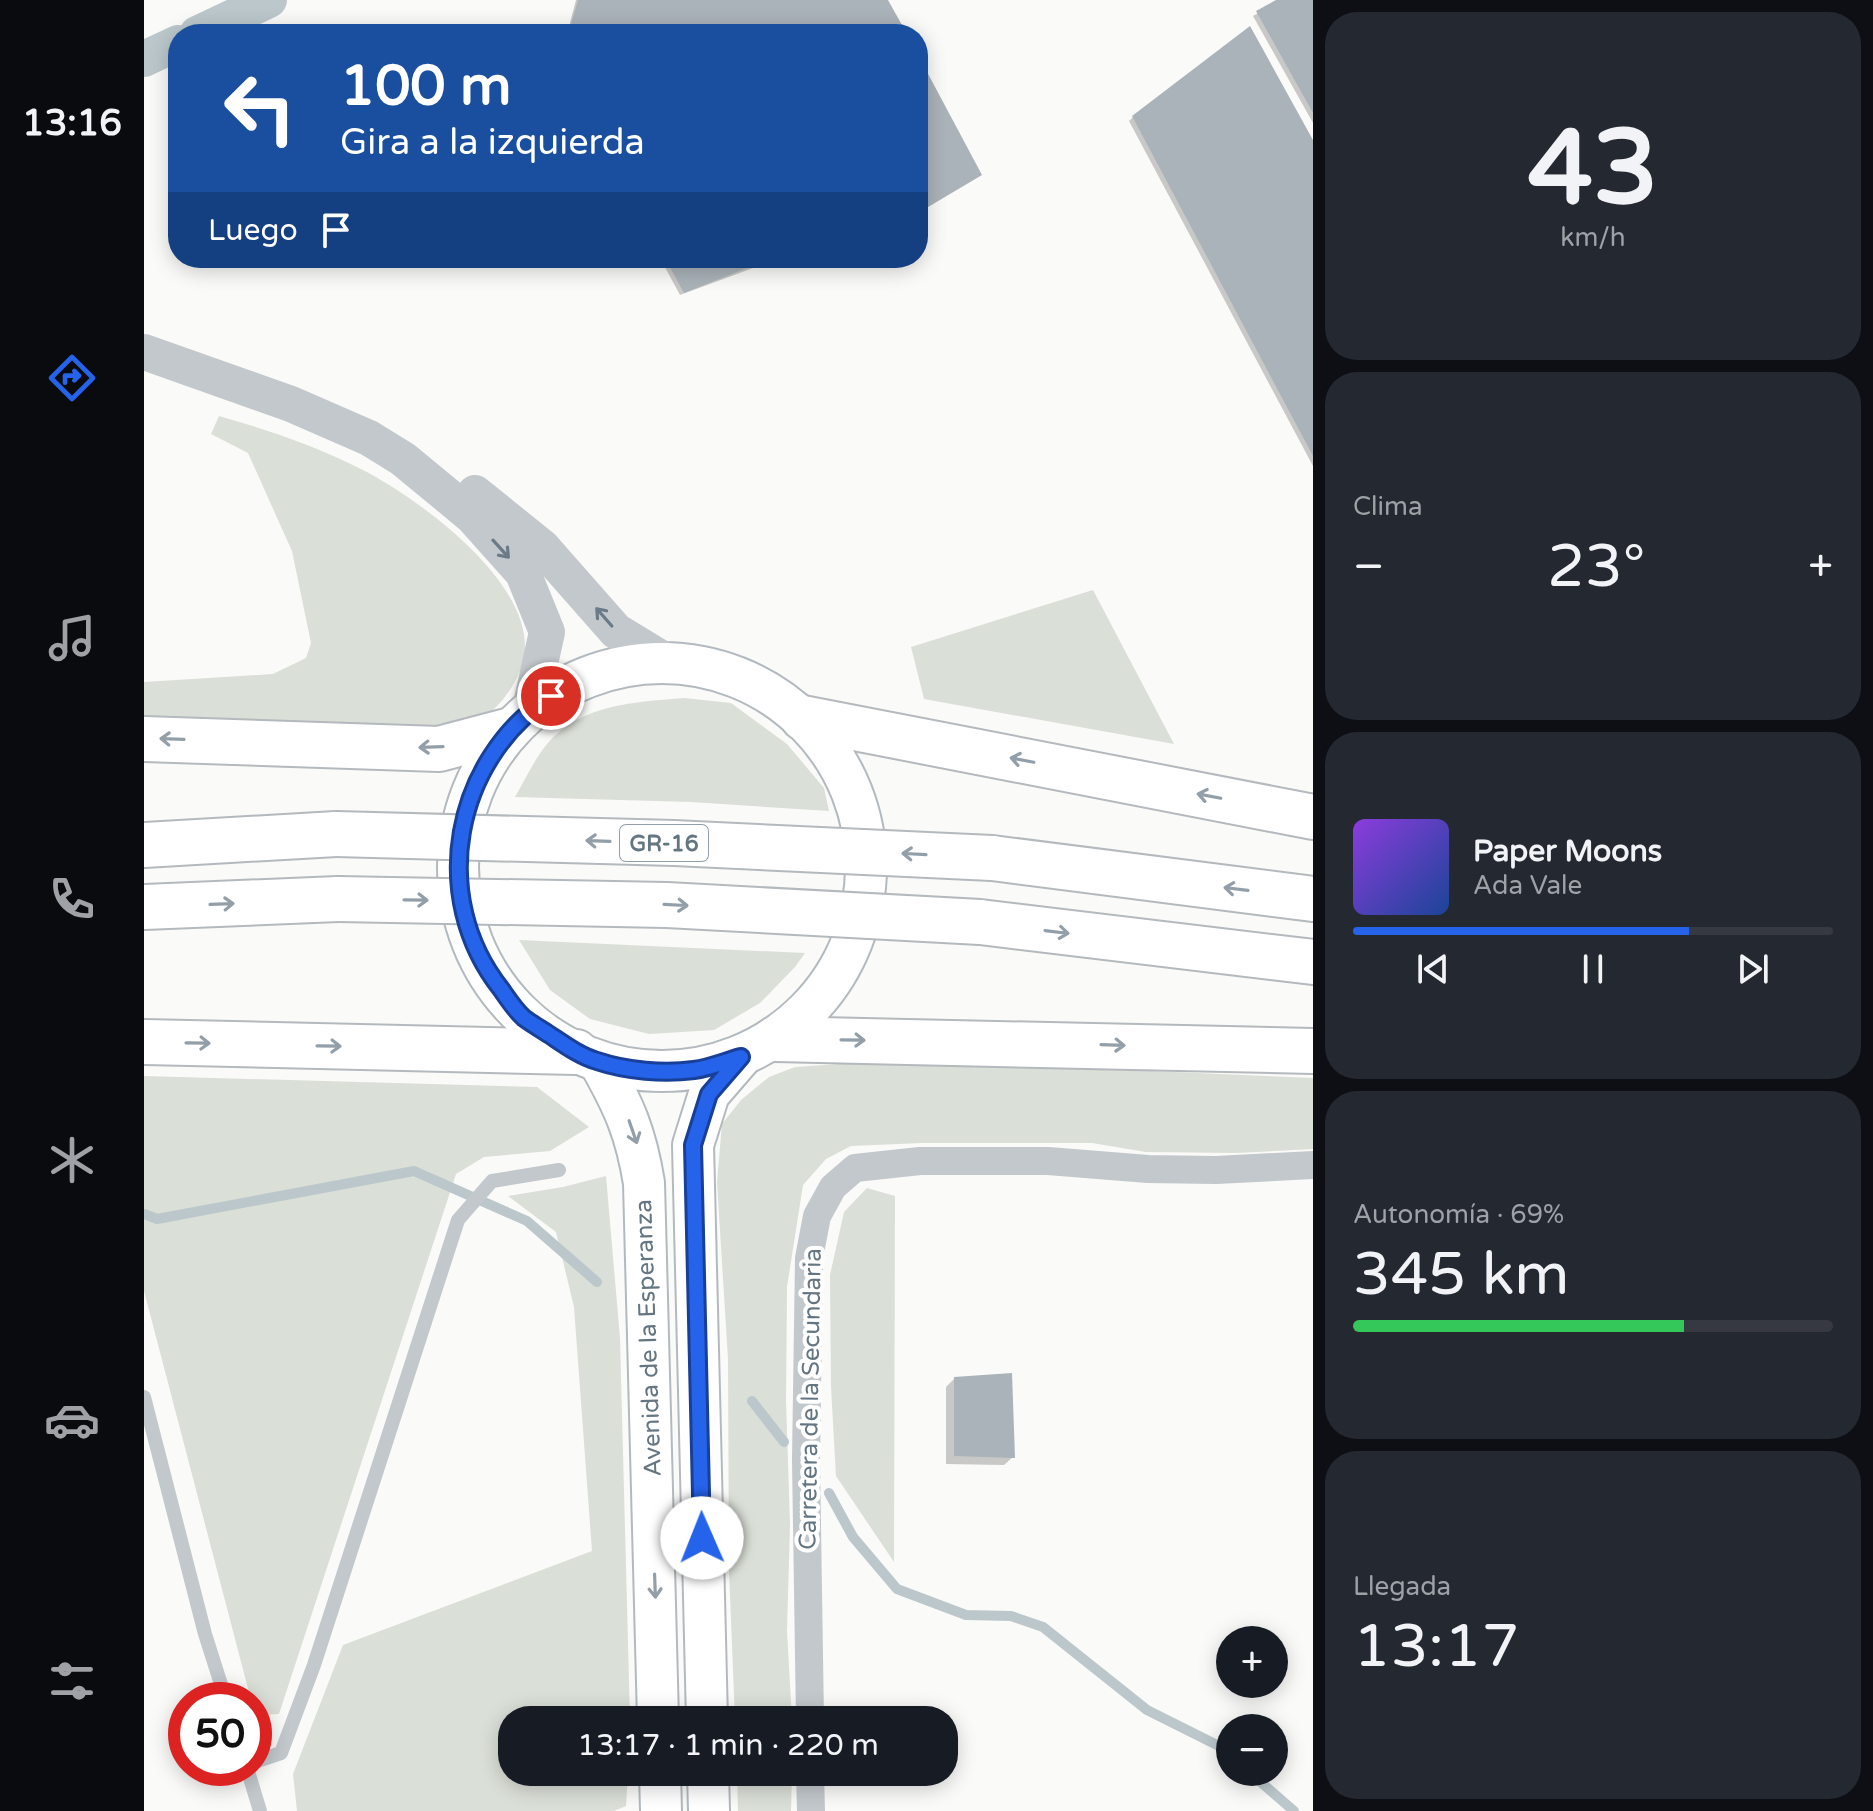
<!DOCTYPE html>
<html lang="es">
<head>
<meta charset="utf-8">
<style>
	body { margin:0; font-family:"Varela Round",sans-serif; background:#242831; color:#f1f3f6; height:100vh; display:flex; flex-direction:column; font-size:30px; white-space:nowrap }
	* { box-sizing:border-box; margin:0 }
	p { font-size:26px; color:#9ea1a6 }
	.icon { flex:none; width:44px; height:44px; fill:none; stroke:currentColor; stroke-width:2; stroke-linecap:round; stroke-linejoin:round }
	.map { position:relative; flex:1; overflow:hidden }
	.side { display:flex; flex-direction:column; gap:12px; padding:12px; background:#0d0f14; width:560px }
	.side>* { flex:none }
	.banner { position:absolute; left:24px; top:24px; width:760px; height:244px; border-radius:32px; box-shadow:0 4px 20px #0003; background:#1a4fa0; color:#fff; overflow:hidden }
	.controls { position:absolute; left:1072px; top:1626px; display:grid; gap:16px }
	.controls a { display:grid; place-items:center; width:72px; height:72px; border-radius:50%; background:#171b24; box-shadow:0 4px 20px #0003; font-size:40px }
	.speed { position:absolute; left:24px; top:1682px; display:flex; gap:16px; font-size:40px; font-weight:700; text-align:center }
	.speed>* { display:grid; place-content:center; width:104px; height:104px; border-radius:50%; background:#171b24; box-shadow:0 4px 20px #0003; line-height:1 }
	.speed .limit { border:12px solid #d22; background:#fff; color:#111 }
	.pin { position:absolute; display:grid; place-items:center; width:68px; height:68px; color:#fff; margin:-34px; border:4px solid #fff; border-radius:50%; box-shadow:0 2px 8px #0007 }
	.me { position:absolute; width:88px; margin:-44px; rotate:359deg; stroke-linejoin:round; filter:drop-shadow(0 0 6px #0008) }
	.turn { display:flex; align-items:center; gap:28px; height:168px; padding:0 40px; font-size:36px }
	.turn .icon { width:104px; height:104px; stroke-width:2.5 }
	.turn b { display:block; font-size:56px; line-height:68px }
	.then { display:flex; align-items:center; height:76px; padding:0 40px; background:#0003; gap:16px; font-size:30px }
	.big { font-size:60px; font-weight:600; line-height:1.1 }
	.side .card { flex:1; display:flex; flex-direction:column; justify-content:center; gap:12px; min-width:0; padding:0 28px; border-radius:32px; background:#242831 }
	.side .dial { align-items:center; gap:0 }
	.dial b { font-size:104px; line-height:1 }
	.song { display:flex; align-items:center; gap:24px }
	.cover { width:96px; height:96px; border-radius:12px; background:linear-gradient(135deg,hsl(270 70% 55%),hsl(220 70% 35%)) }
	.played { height:8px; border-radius:4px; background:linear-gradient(90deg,#2563eb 70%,#363941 70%) }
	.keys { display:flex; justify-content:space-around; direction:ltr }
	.heat { display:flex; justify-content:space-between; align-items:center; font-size:44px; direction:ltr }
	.charge { height:12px; border-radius:6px; background:linear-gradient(90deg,#34c759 69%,#363941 0) }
	.trip { position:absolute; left:354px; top:1706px; width:460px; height:80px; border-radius:32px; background:#171b24; box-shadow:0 4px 20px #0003; font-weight:600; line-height:80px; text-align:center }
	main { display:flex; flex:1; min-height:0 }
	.tabs { display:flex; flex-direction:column; width:144px; justify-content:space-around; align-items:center; background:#090b0e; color:#9ea1a6 }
	.tabs .icon { width:56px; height:56px }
	.tabs .selected { color:#2563eb }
	.tabs b { font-size:36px; color:#f1f3f6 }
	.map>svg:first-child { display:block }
	.green { fill:#dadfd7 }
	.shadow { fill:#0003 }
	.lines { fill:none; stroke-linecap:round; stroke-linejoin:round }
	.stream { stroke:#bbc7cb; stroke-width:10 }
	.canal { stroke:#bbc7cb; stroke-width:36 }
	.building { fill:#aab3b9 }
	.secondary-casing { stroke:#b3babf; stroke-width:44 }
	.motorway-casing { stroke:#b4b9bd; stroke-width:48 }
	.service { stroke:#c3c8cc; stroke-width:14 }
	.minor { stroke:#c3c8cc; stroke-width:28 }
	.tertiary { stroke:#c3c8cc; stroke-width:36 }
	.secondary { stroke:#fff; stroke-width:40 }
	.motorway { stroke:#fff; stroke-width:44 }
	.motorway-bridge-casing { stroke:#b4b9bd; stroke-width:48; stroke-linecap:butt }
	.motorway-bridge { stroke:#fff; stroke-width:44 }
	.oneway { stroke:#6a7a87 }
	.oneway2 { stroke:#939fa8 }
	.route-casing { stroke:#184099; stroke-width:20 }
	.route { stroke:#2563eb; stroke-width:14 }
	.labels { text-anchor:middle; stroke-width:8; stroke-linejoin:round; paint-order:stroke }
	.shield { fill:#fff; stroke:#939fa8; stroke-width:2 }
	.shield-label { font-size:22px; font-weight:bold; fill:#657683 }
	.street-label { font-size:24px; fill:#657683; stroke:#fff }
</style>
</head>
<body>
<main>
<nav class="tabs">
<b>13:16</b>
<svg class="icon selected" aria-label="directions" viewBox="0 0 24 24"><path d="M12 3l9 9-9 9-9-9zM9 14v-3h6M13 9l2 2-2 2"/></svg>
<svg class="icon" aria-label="music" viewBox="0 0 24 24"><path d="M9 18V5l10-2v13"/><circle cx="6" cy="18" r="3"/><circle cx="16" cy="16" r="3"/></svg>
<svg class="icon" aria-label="phone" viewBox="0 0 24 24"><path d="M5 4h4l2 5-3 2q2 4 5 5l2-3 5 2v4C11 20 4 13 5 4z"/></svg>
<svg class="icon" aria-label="climate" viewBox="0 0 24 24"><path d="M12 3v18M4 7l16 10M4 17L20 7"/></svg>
<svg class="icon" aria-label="car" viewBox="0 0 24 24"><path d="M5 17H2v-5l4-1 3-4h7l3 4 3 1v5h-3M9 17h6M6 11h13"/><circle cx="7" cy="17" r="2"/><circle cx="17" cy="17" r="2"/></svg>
<svg class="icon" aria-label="filters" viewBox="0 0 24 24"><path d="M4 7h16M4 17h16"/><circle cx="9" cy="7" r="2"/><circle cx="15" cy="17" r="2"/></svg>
</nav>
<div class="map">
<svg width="1169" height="1811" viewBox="0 0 1169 1811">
	<rect width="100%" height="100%" fill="#fafaf8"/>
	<g class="green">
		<path d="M 75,416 C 124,430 172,446 217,469 C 274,498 398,587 379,662 C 372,686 352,715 326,724 C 320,727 309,726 302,726 C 270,727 238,726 206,724 C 137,720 69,719 0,719 L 0,682 L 129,674 L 162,658 L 167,643 L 148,551 L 104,453 L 67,434 Z"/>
		<path d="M 949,590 L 1030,744 L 780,699 L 767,647 Z"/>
		<path d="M 540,698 L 587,703 L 643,744 L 680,788 L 685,811 L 547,802 L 371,797 C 381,780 390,760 403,744 C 436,704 492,702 540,698 Z"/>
		<path d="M 375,940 L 661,953 L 651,967 L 616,1003 L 570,1030 L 505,1034 L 446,1019 L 406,990 Z"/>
		<path d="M 710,1063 L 984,1070 L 1169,1078 L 1169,1149 L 1092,1153 L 1002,1152 L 948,1143 L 778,1143 L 707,1146 L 682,1159 L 659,1185 L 643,1287 L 642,1401 L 646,1525 L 643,1631 L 648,1720 L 591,1720 L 585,1570 L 584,1359 L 573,1182 L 578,1124 L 597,1100 L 625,1077 L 651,1067 Z"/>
		<path d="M 0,1076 L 393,1087 L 445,1127 L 406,1151 L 340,1157 L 312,1174 L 135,1714 L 111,1715 L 110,1700 L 107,1700 L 0,1291 Z"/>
		<path d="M 462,1176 L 476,1338 L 486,1720 L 368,1720 L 368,1772 L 484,1772 L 482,1806 L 470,1811 L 153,1811 L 149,1774 L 199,1645 L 448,1551 L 430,1307 L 412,1232 L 364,1196 L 419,1187 Z"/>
		<path d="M 723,1188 L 751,1196 L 750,1562 L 692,1476 L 687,1387 L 686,1275 L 700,1212 Z"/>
		<path d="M 593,1772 L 648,1772 L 647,1811 L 594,1811 Z"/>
	</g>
	<g class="shadow">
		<path d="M 432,0 L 742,0 L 760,34 L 423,34 Z"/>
		<path d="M 1136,0 L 1169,0 L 1169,123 L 1109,16 Z"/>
		<path d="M 989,117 L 1169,144 L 1169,466 L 985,121 Z"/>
		<path d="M 516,258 L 636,258 L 536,295 Z"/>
		<path d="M 810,1379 L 869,1457 L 860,1465 L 802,1464 L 802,1387 Z"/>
	</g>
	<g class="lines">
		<g class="stream">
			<path d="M 0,1214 L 13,1219 L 270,1171 L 383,1221 L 453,1282"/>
			<path d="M 608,1401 L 640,1442"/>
			<path d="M 685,1493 L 709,1537 L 753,1589 L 822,1615 L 867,1616 L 899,1627 L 1003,1710 L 1077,1747 L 1086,1756"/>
			<path d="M 1105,1772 L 1150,1811"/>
		</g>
		<g class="canal">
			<path d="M 53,34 L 125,0"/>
			<path d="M 0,59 L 34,43"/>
		</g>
	</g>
	<g class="building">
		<path d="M 434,0 L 744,0 L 763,34 L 424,34 Z"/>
		<path d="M 1132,0 L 1169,0 L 1169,113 L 1112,11 Z"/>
		<path d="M 1106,26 L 1169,140 L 1169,456 L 988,116 Z"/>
		<path d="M 774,55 L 838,175 L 774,213 Z"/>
		<path d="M 521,258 L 628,258 L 540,293 Z"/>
		<path d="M 868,1373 L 871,1458 L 810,1456 L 810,1377 Z"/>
	</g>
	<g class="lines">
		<g class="secondary-casing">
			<g id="secondary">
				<circle cx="518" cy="867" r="204"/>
				<path d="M 455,1062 C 480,1106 492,1133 500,1183 L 514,1720"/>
				<path d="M 563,1720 L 549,1145 L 565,1094 L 597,1057"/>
				<path d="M 516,1772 L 517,1811"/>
				<path d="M 564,1772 L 565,1811"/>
			</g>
		</g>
		<g class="motorway-casing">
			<g id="motorway">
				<path d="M 659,718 L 1169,817"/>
				<path d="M 0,739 L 295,749 L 363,731"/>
				<path d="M 0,845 L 192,834"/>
				<path d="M 848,858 L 1169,899"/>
				<path d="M 0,907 L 194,899"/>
				<path d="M 836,922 L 1169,962"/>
				<path d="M 631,1039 L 1169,1051"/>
				<path d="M 0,1042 L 432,1052"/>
			</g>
		</g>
		<g class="service">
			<path d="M 0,1397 L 61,1634 L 82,1700"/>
			<path d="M 110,1762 L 137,1753 L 170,1665 L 314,1220 L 348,1181 L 415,1170"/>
			<path d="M 103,1768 L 116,1811"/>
		</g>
		<g class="minor">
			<path d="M 666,1720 L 662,1460 L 665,1258 L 673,1216 L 689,1187 L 711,1168 L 776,1161 L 904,1161 L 1004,1169 L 1072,1170 L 1169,1165"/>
			<path d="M 666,1772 L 667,1811"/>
		</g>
		<g class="tertiary">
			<path d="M 0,352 L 147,404 L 225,438 L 259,459 L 328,516 L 379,573 L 403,632 L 386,709"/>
			<path d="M 331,493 L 398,547 L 472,631 L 523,662"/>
		</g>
		<use href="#secondary" class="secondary"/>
		<use href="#motorway" class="motorway"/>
		<g class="motorway-bridge-casing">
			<g id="motorway-bridge">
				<path d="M 192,834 L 530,843 L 848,858"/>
				<path d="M 194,899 L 523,905 L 836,922"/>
			</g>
		</g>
		<use href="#motorway-bridge" class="motorway-bridge"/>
	</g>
	<defs><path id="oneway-shaft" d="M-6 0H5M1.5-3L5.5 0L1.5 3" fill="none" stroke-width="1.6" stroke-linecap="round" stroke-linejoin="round" transform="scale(2)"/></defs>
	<g class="oneway">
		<use href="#oneway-shaft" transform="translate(357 549) rotate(48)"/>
		<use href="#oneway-shaft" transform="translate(460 617) rotate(-131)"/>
	</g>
	<g class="oneway2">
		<use href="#oneway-shaft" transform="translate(28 739) rotate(-178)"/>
		<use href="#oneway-shaft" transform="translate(287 747) rotate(178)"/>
		<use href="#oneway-shaft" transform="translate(878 760) rotate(-169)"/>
		<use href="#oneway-shaft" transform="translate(1065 796) rotate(-169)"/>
		<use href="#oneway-shaft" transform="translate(454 841) rotate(-178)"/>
		<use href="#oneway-shaft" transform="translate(770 854) rotate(-177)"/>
		<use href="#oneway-shaft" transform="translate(1092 889) rotate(-173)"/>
		<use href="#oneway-shaft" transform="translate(272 900) rotate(1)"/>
		<use href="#oneway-shaft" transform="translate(78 904) rotate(-2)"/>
		<use href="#oneway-shaft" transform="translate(532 905) rotate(3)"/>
		<use href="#oneway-shaft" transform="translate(913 932) rotate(7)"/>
		<use href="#oneway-shaft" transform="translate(709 1040) rotate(1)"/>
		<use href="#oneway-shaft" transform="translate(54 1043) rotate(1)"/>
		<use href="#oneway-shaft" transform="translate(969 1045) rotate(2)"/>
		<use href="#oneway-shaft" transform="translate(185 1046) rotate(1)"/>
		<use href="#oneway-shaft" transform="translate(489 1132) rotate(71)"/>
		<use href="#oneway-shaft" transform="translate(511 1586) rotate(88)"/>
	</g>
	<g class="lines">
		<g class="route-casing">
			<path id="route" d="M 407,696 C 309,760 284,897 357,989 C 364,999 371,1010 380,1018 C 388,1024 397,1029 406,1035 C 421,1045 436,1056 453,1061 C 483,1071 520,1074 550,1070 C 566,1068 582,1061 597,1057 L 565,1094 L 549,1145 L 558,1538"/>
		</g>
		<use href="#route" class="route"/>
	</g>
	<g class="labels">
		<rect class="shield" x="476" y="825" width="88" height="36" rx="6"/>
		<g class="shield-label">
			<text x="520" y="851">GR-16</text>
		</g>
		<g class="street-label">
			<text transform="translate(504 1338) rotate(-92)" y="8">Avenida de la Esperanza</text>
			<text transform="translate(666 1399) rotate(-89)" y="8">Carretera de la Secundaria</text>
		</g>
	</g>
</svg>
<div class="controls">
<a>+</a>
<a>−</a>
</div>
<div class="speed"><div class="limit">50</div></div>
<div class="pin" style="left:407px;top:696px;background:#d93025"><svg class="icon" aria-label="arrive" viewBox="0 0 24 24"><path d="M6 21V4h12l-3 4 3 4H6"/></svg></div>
<svg class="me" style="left:558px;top:1538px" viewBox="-20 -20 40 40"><circle r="19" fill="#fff"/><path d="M0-13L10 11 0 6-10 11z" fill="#2563eb"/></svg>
<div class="trip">13:17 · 1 min · 220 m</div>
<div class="banner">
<div class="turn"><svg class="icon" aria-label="left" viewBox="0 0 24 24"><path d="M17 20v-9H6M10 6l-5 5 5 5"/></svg><div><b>100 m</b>Gira a la izquierda</div></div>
<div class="then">Luego<svg class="icon" aria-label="arrive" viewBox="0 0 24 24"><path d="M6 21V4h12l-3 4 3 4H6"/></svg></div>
</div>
</div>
<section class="side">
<div class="card dial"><b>43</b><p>km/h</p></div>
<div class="card"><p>Clima</p>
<div class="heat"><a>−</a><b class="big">23°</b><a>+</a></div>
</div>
<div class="card">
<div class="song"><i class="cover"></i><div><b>Paper Moons</b><p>Ada Vale</p></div></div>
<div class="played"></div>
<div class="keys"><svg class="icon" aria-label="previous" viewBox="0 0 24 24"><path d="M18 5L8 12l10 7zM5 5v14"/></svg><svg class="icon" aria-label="pause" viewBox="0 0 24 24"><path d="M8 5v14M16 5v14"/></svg><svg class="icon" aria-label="next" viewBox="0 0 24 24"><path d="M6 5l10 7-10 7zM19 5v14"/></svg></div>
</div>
<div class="card"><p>Autonomía · 69%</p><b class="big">345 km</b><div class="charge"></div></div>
<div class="card"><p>Llegada</p><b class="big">13:17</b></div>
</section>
</main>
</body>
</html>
